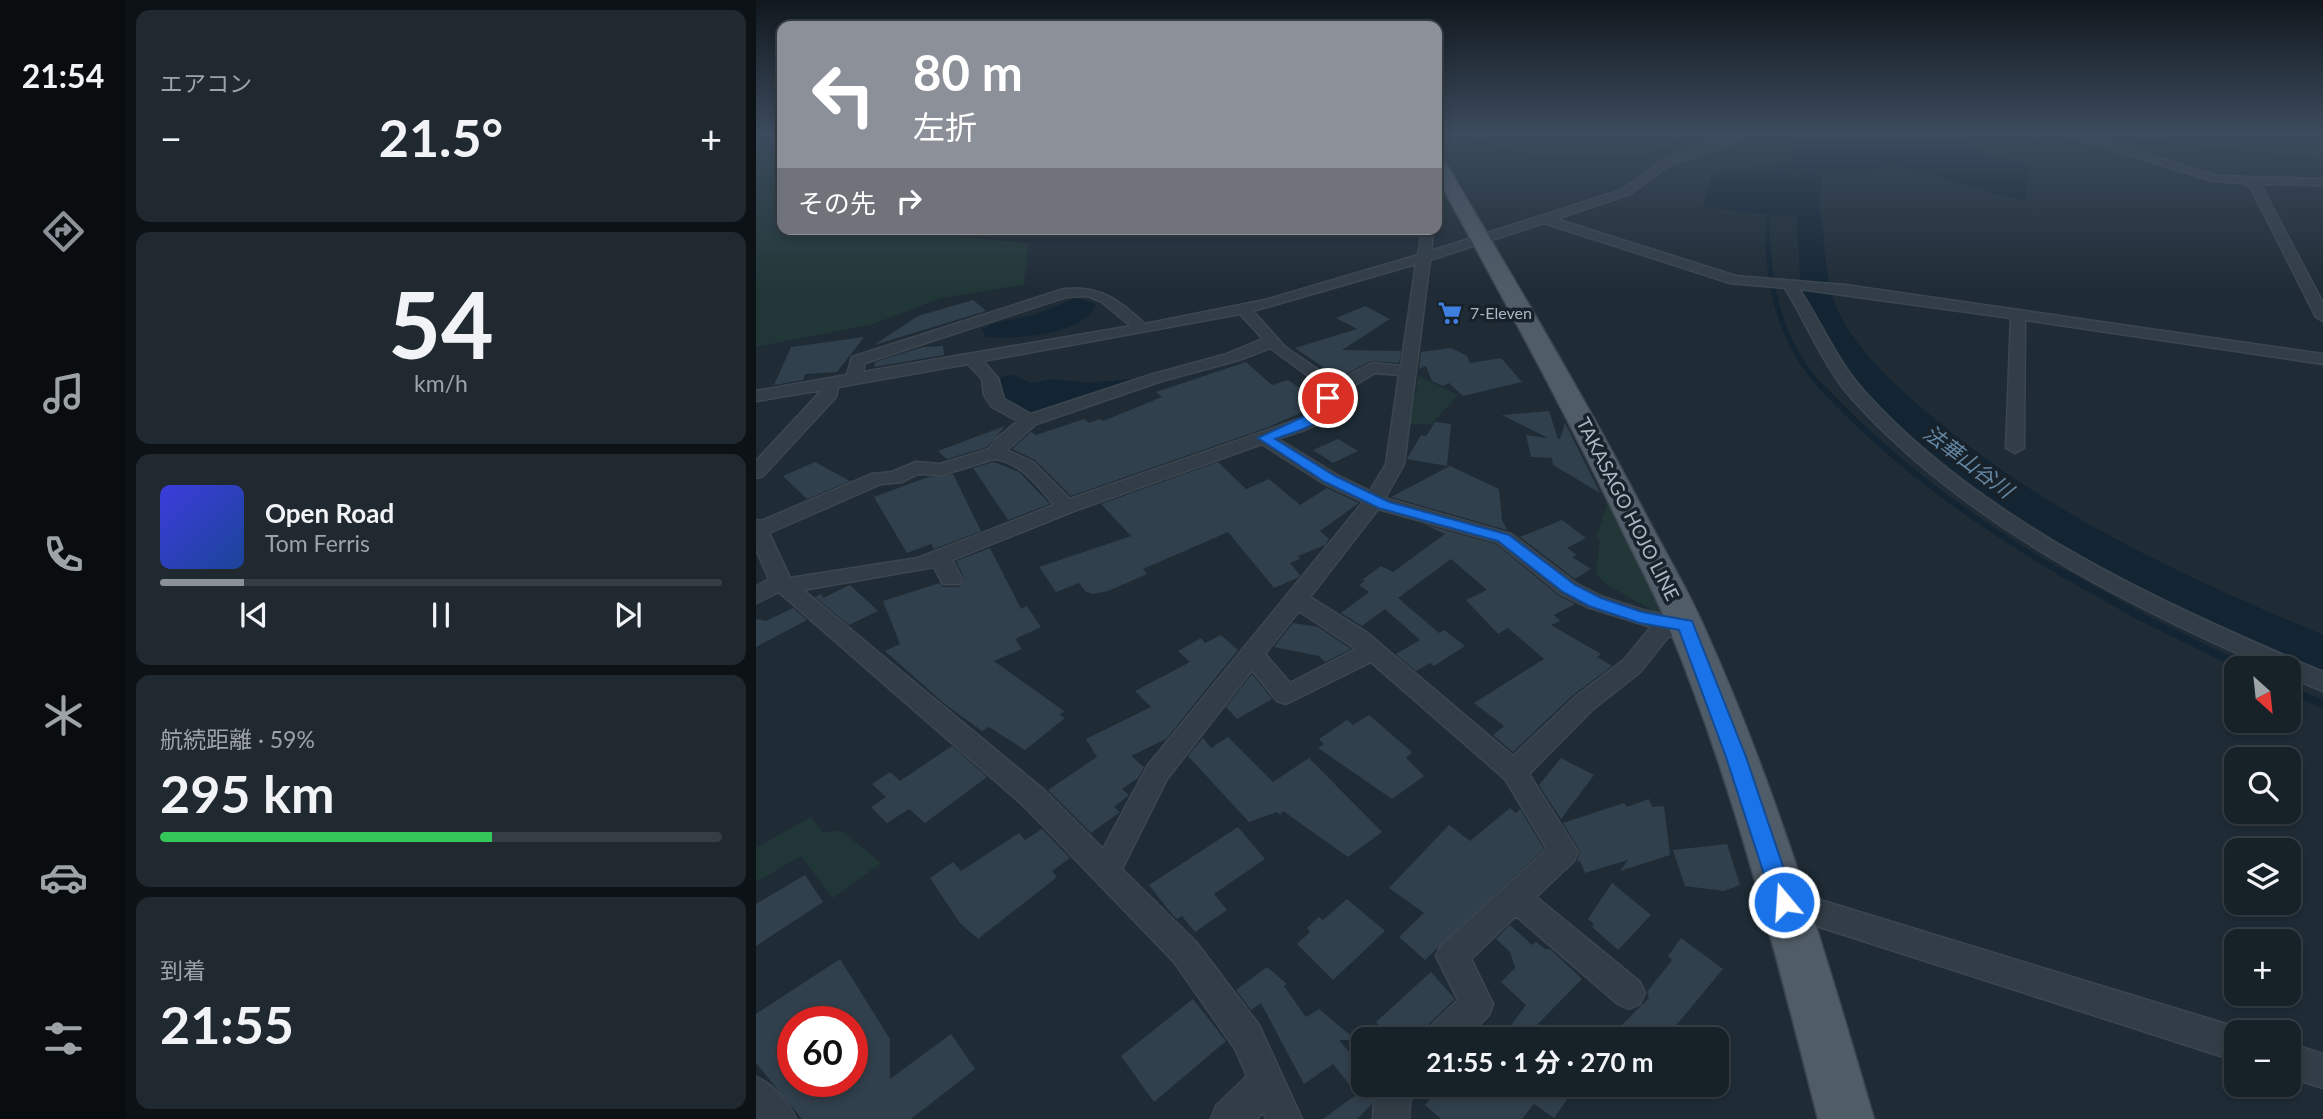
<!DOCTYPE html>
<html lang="ja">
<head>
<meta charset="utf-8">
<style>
	body { margin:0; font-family:Lato,"Noto Sans JP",sans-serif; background:#202930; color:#f1f3f6; height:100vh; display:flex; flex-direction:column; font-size:26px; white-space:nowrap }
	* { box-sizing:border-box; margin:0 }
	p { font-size:23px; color:#9ea3a8 }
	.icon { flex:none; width:38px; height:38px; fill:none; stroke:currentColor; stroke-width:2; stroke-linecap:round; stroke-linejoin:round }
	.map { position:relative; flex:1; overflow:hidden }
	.sheet { display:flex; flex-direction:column; gap:10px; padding:10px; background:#0d1216; width:630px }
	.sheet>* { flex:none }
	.banner { position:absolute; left:21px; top:21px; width:665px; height:214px; border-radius:14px; box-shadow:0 4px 10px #0003,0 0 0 2px #363e45; background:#8c9099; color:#fff; overflow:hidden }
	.needle { width:46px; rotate:153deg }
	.fabs { position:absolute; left:1468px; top:656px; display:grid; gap:14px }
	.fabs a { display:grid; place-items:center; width:77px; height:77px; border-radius:14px; background:#172128; box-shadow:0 4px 10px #0003,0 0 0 2px #363e45; font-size:35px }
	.speed { position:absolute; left:21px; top:1006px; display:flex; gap:14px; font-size:35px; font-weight:700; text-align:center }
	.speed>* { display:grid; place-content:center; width:91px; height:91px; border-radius:50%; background:#172128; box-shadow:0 4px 10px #0003,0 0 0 2px #363e45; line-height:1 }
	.speed .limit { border:10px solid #d22; background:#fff; color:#111 }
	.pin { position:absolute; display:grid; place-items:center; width:60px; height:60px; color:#fff; margin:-30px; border:4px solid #fff; border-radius:50%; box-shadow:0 2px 7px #0007 }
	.me { position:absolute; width:77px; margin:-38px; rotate:342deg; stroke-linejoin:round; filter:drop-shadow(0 0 5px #0008) }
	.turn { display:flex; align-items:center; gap:24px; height:147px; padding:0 21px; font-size:32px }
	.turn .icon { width:91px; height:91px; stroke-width:2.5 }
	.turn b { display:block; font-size:49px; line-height:60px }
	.then { display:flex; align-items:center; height:66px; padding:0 21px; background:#0003; gap:14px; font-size:26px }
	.big { font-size:52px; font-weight:700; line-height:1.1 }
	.sheet .tile { flex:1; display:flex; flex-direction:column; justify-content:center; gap:10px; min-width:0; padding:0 24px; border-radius:14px; background:#202930 }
	.sheet .dial { align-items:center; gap:0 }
	.dial b { font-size:91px; line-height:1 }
	.song { display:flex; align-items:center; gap:21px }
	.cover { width:84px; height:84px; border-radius:10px; background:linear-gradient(135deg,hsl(240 70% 55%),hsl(220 70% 35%)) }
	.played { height:7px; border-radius:4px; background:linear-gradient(90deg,#8c9099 15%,#363e45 15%) }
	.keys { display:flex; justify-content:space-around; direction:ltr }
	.heat { display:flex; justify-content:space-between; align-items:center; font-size:38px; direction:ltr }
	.charge { height:10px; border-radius:5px; background:linear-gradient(90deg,#34c759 59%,#363e45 0) }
	.trip { position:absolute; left:595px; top:1027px; width:378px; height:70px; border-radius:14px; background:#172128; box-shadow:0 4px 10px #0003,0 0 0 2px #363e45; font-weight:700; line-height:70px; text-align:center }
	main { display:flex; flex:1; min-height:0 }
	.tab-bar { display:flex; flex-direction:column; width:126px; justify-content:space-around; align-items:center; background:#090d10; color:#9ea3a8 }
	.tab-bar .icon { width:49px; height:49px }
	.tab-bar .current { color:#8c9099 }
	.tab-bar b { font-size:32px; color:#f1f3f6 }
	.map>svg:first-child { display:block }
	.green { fill:#213737 }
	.water { fill:#132433 }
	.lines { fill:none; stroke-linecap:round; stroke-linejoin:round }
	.stream-far3 { stroke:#132433; stroke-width:3.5 }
	.stream-far2 { stroke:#132433; stroke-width:5 }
	.stream-far1 { stroke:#132433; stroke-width:6 }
	.stream { stroke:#132433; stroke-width:8 }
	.river { fill:#132433; fill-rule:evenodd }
	.building { fill:#31404d; fill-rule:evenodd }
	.minor-casing { stroke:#3c4650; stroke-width:3 }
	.primary-casing { stroke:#3c4650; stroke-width:3 }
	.minor { fill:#323d47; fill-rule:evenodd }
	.primary { fill:#505c67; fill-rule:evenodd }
	.route { fill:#1a73e8; stroke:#114b97; stroke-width:2 }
	.labels { text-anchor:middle; stroke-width:7; stroke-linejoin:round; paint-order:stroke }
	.far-poi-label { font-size:16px; fill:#acb8c4; stroke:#18222b; text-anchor:start }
	.street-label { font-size:19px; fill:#acb8c4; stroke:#18222b }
	.water-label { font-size:21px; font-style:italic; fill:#6487a3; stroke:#18222b }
</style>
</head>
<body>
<main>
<nav class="tab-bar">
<b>21:54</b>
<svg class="icon current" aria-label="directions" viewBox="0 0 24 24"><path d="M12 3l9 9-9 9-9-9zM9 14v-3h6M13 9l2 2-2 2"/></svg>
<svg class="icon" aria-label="music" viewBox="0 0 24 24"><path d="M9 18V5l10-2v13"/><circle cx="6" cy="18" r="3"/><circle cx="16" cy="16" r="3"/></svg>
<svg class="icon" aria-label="phone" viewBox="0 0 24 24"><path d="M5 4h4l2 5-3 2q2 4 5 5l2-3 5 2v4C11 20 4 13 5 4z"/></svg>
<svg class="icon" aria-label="climate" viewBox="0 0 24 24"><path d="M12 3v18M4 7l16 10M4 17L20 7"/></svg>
<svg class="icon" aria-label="car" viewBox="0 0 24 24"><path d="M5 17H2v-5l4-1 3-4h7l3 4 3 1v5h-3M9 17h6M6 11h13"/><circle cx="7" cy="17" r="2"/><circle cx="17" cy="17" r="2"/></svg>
<svg class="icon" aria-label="filters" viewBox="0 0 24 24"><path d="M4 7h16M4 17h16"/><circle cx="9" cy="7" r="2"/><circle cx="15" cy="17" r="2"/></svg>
</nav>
<section class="sheet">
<div class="tile"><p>エアコン</p>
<div class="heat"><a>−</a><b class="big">21.5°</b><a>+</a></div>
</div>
<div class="tile dial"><b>54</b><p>km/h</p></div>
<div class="tile">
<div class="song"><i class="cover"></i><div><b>Open Road</b><p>Tom Ferris</p></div></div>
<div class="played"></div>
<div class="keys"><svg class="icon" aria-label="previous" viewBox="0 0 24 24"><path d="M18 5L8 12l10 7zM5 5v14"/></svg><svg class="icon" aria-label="pause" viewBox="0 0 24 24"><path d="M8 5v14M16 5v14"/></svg><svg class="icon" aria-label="next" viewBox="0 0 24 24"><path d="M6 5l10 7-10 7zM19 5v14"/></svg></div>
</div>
<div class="tile"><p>航続距離 · 59%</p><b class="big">295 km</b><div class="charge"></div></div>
<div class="tile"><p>到着</p><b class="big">21:55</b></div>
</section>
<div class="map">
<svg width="1567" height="1119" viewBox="0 0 1567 1119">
	<rect width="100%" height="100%" fill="#1f2c36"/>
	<g class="green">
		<path d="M 0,134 L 26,134 L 26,229 L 175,229 L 183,235 L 272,243 L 268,285 L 185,298 L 117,324 L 0,347 Z"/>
		<path d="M 712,134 L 932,134 L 931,138 C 923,141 915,146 906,149 C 862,161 750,160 712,134 Z"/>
		<path d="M 1350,134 L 1567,134 L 1567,160 C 1495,147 1422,149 1350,134 Z"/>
		<path d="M 663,376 L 702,395 L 675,424 L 653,424 Z"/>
		<path d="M 852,501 L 910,615 L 903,614 L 851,585 L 840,574 L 844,541 L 841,536 Z"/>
		<path d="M 55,817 L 66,832 L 86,831 L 125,863 L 77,898 L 45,856 L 0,882 L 0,848 Z"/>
	</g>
	<g class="water">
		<path d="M 1043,134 L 1195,134 L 1234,156 L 1273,164 L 1270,202 L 1133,164 L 1120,170 L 1066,176 L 1062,220 L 947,207 L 955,178 L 966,172 L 1035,163 Z"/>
		<path d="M 320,298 L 340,304 C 328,336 258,339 230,337 L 226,329 L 239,323 L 278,315 Z"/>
		<path d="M 258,375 L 275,383 L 297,379 L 331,383 L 375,379 L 377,382 L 280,415 L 271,414 L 246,397 L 245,377 Z"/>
	</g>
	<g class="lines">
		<path class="stream-far3" d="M 1012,245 L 1012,217 L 1021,211"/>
		<path class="stream-far2" d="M 1012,244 C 1014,298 1029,348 1066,388"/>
		<path class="stream-far1" d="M 1065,386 C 1134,461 1218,522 1306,573"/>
		<g class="stream">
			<path d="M 1303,571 L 1387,618 L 1489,668"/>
			<path d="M 1533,690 L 1567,704"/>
		</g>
		<path class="river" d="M 1069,134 L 1090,134 L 1055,178 C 1074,221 1062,271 1083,313 C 1101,350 1135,381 1166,408 C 1284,511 1424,575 1567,635 L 1567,671 C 1530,660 1495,641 1460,625 C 1344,571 1234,508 1139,421 C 1107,390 1072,354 1054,313 C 1035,271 1049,222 1033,178 Z"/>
	</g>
	<g class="building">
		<path d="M 217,300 L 230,311 L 118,345 L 162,316 Z"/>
		<path d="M 609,306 L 634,319 L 586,350 L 645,351 L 643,363 L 615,361 L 586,376 L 576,373 L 539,348 L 601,329 L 580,318 Z"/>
		<path d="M 108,337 L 81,372 L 49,374 L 47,380 L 18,385 L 35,347 Z"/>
		<path d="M 187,346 L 188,355 L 118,367 L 119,362 L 167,347 Z"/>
		<path d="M 695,348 L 711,356 L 714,363 L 745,358 L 766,382 L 707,396 L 693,383 L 687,386 L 676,381 L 670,366 L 663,369 L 665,352 Z"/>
		<path d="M 490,362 L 516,385 L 532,380 L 561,400 L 558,407 L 510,428 L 315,496 L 279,460 L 256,449 L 275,432 L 280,435 L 328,419 L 333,423 L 344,419 L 347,421 L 406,397 L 400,392 Z"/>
		<path d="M 793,411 L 802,439 L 804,439 L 809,423 L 844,493 L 797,465 L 796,458 L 775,457 L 770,435 L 792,438 L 746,415 Z"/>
		<path d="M 679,422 L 695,424 L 691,466 L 651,459 L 665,435 L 670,436 Z"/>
		<path d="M 249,426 L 231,447 L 191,459 L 182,451 Z"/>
		<path d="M 582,439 L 602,451 L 577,463 L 557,450 Z"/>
		<path d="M 59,462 L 94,481 L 51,499 L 27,476 Z"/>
		<path d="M 238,462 L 263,472 L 294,504 L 252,520 L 217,468 Z"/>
		<path d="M 462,462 L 490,489 L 513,479 L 544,505 L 571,488 L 603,503 L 564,531 L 573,539 L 569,545 L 542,556 L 544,559 L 534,563 L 544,575 L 541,578 L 518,588 L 472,532 L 387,569 L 391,574 L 352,591 L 337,594 L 330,592 L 323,583 L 300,592 L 283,567 L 375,536 L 345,504 Z"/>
		<path d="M 694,466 L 743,489 L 746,520 L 751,530 L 635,497 Z"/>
		<path d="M 197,474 L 225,531 L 178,549 L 175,544 L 151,553 L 118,497 L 172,477 Z"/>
		<path d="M 806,520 L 830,538 L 811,548 L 821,555 L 816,557 L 835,569 L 819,579 L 764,537 Z"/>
		<path d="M 667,524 L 740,544 L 803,596 L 819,604 L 798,615 L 804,621 L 795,625 L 845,654 L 841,657 L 856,666 L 817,695 L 757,752 L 737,735 L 748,726 L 718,703 L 788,659 L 752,628 L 742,634 L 710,600 L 731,590 L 695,559 L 642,598 L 683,633 L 688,630 L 709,646 L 678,666 L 674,663 L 660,671 L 640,654 L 664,640 L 629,609 L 606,626 L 585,613 L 613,592 L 603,585 L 609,581 L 606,580 L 625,566 L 637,572 L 689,534 Z"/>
		<path d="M 234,548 L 265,609 L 271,606 L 285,627 L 259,639 L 266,649 L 238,661 L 308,711 L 303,715 L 309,718 L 269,750 L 233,727 L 226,731 L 190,705 L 129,651 L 144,644 L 127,601 L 184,583 L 187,587 L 203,587 L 208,578 L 200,561 Z"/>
		<path d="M 94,585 L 122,611 L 93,625 L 59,597 L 65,594 L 67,598 Z"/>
		<path d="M 37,608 L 51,620 L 0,647 L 0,619 L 10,621 Z"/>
		<path d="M 537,623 L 562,627 L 595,649 L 569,662 L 563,656 L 518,647 Z"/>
		<path d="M 465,635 L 482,650 L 410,739 L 375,756 L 388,767 L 382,778 L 366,789 L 373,795 L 358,807 L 364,812 L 335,833 L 292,790 L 341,757 L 330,739 L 395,707 L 379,691 L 434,662 L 422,651 L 445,638 L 449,643 Z"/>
		<path d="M 496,674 L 516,699 L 481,719 L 470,707 Z"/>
		<path d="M 613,715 L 656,752 L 650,758 L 668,776 L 636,799 L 562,748 L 568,744 L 563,739 L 591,720 L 597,725 Z"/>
		<path d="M 472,737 L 517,782 L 553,758 L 626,832 L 592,857 L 527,811 L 524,815 L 521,812 L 493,822 L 432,756 L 447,738 L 455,748 Z"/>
		<path d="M 196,746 L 231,777 L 169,823 L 153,809 L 131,823 L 115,807 L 130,797 L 116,784 L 134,772 L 144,781 Z"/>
		<path d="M 805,758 L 838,775 L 805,819 L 783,785 Z"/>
		<path d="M 893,799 L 896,807 L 908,806 L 914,855 L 864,871 L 872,860 L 829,873 L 824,861 L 821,862 L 824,851 L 807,823 L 868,803 L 871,807 Z"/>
		<path d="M 754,808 L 760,813 L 764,809 L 788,849 L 669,960 L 643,937 L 668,913 L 633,888 L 693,825 L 714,841 Z"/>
		<path d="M 482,827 L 509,859 L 458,894 L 471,910 L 439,932 L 426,916 L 421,919 L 415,913 L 393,885 Z"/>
		<path d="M 286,829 L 314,858 L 296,871 L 301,877 L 222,939 L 204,923 L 174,878 L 197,862 L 205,871 L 263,833 L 269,840 Z"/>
		<path d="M 971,844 L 984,885 L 968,891 L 929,886 L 917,850 Z"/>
		<path d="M 49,875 L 67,902 L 0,946 L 0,904 Z"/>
		<path d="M 856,883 L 895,915 L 862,950 L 836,927 L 838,924 L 832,919 Z"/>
		<path d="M 591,899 L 629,931 L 577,980 L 541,944 L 554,932 L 551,928 L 563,917 L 567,920 Z"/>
		<path d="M 754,925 L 776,945 L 780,942 L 789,949 L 794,949 L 826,979 L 766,1040 L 744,1040 L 770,1005 L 745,982 L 759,968 L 754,952 L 740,939 Z"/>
		<path d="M 925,938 L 967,969 L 908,1040 L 851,1040 L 893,998 L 891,992 L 916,960 L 912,956 Z"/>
		<path d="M 84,959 L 134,1039 L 134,1079 L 195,1034 L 219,1069 L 155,1119 L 46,1119 L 0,1063 L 0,1014 ZM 37,1022 L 96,1022 L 96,1082 L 37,1082 Z"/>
		<path d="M 511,967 L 531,984 L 528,986 L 550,1017 L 563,1009 L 600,1040 L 583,1040 L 607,1069 L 607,1085 L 622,1085 L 615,1105 L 601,1119 L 567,1119 L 601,1094 L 577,1064 L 548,1084 L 505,1003 L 495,1010 L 480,990 Z"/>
		<path d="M 675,972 L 699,999 L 671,1026 L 666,1040 L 638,1040 L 620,1022 Z"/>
		<path d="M 437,999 L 470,1041 L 398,1102 L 365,1056 Z"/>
		<path d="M 685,1085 L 695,1085 L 709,1096 L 717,1085 L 821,1085 L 798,1118 L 778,1104 L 766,1119 L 685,1119 L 669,1105 Z"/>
	</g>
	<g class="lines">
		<g class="minor-casing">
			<g id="minor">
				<path d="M 978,134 L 991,134 L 971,146 L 913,165 L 874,194 L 800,219 L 980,276 L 1089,285 L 1567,354 L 1567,364 L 1269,320 L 1268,448 L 1259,453 L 1250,448 L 1255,318 L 1043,289 C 1066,323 1081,362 1109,392 C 1226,523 1408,604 1567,672 L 1567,691 L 1533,677 L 1533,668 L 1514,668 C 1366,603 1208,522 1098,401 C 1068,368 1052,325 1029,288 L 974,283 L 788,223 L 674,260 L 648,464 L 629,498 L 755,534 L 821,584 L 847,597 L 887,610 L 938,621 L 941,626 L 938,631 L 912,637 L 884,672 L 837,709 L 773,774 L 822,852 L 818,861 L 780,897 L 884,982 L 889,993 L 884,1004 L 873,1009 L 862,1004 L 760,916 L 715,959 L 737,1004 L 733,1015 L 709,1040 L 668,1040 L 673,1028 L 702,1000 L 680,956 L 685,946 L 791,849 L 749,779 L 615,662 L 530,704 L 521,701 L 496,670 L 411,779 L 366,869 L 440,942 L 503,1025 L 546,1119 L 510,1119 L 507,1112 L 501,1119 L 455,1119 L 460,1106 L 491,1076 L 479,1049 L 418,962 L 268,806 L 23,592 L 0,603 L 0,587 L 13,579 L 0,549 L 0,520 L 5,521 L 116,474 L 136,472 L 160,462 L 184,464 L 233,449 L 240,439 L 262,421 L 236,407 L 228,395 L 226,379 L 212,364 L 82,387 L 80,397 L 7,476 L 0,478 L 0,461 L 66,390 L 0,401 L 0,391 L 91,375 L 96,357 L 308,289 C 344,285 364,301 389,324 L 509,300 L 662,255 L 666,229 L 678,229 L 675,251 L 866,190 L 905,161 ZM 660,264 L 645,366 L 616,363 L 580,382 L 529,347 L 497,311 ZM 332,296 L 346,302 L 375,326 L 107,372 L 109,363 L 310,297 ZM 484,314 L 507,339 L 471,354 L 394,375 L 275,414 L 248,399 L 242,378 L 227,361 ZM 514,348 L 569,388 L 560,409 L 546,418 L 314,499 L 277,462 L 251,450 L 280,424 L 406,381 L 483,360 ZM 619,373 L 643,375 L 630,464 L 614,491 L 581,475 L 522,439 C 552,428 572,428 582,395 ZM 506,444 L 567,483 L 607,502 L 392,765 L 347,849 L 288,790 L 47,590 L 178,567 L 187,584 L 203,584 L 206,579 L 196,560 L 318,511 ZM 238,459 C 265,462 282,486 298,505 L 162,558 L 34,578 L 13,533 L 125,484 L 146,482 L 162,474 L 186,475 ZM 622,509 L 741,542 L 805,594 L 831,607 L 895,627 L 868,660 L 819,697 L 757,756 L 610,632 L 554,597 ZM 543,611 L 600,649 L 534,683 L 509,654 Z"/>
				<path d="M 1309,134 L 1325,134 L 1461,176 L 1567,179 L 1567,185 L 1504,184 L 1567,303 L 1567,321 L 1560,317 L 1495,188 L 1487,183 L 1456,181 Z"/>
				<path d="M 1028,889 L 1480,1027 L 1492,1032 L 1480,1032 L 1480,1061 L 1017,912 L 1013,902 L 1017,892 Z"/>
				<path d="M 1533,1043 L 1567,1054 L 1567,1088 L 1533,1077 Z"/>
				<path d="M 0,1077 C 18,1085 32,1101 40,1119 L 0,1119 Z"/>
				<path d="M 625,1085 L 661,1085 L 654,1103 L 653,1119 L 617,1119 L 618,1101 Z"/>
			</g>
		</g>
		<g class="primary-casing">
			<path id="primary" d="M 681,157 L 689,162 C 759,281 830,399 893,521 C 912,557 933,592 949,629 C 1020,786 1070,954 1118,1119 L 1062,1119 C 1020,954 978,786 913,628 C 899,594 881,561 865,528 C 808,409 744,293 681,177 Z"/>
		</g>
		<use href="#minor" class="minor"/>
		<use href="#primary" class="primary"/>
	</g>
	<linearGradient id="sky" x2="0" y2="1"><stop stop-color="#11181e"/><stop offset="0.46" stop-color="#3c4b5d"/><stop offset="1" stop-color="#3c4b5d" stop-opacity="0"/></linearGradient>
	<rect width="1567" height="291" fill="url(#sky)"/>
	<path class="route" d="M 567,395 L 578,398 C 571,426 544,429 519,439 L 579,476 L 633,502 L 753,535 L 819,585 L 845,598 L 886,612 L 936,621 L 990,757 L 1039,902 L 1036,909 L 1028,912 L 1020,909 L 1017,902 L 970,757 L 923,630 L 884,623 L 833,606 L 807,592 L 742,541 L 623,508 L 569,482 L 502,438 L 562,410 Z"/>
	<defs>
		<g id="supermarket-bare" transform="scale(1.89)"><path d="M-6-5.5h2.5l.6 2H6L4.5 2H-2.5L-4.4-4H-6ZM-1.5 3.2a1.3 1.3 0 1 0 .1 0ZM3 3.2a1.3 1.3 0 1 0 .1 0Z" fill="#3f7fe0" stroke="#18222b" stroke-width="2.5" paint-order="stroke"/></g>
	</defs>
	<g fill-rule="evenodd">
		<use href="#supermarket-bare" x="694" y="313"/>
	</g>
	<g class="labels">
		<g class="far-poi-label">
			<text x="714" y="319">7-Eleven</text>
		</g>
		<g class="street-label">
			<text transform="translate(872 509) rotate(63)" y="7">TAKASAGO HOJO LINE</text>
		</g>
		<g class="water-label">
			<text transform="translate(1212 462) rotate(37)" y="7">法華山谷川</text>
		</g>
	</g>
</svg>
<div class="fabs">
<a><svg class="needle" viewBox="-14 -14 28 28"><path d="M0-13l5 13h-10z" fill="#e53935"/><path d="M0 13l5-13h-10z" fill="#9ea3a8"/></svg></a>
<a><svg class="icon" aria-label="search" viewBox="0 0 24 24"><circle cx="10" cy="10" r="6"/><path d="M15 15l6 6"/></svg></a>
<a><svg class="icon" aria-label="layers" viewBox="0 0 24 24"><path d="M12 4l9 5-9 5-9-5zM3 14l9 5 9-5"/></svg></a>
<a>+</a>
<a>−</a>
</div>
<div class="speed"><div class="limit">60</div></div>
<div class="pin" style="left:572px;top:398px;background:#d93025"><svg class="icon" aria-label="arrive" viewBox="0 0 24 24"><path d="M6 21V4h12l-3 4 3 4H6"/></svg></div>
<svg class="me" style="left:1028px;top:902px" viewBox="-20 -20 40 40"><circle r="17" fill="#1a73e8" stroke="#fff" stroke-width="3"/><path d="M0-11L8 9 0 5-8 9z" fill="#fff"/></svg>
<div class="trip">21:55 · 1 分 · 270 m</div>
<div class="banner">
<div class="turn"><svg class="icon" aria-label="left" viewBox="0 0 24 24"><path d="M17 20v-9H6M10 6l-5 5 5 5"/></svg><div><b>80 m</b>左折</div></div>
<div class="then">その先<svg class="icon" aria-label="right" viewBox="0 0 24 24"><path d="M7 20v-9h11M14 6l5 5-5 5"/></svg></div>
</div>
</div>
</main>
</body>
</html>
